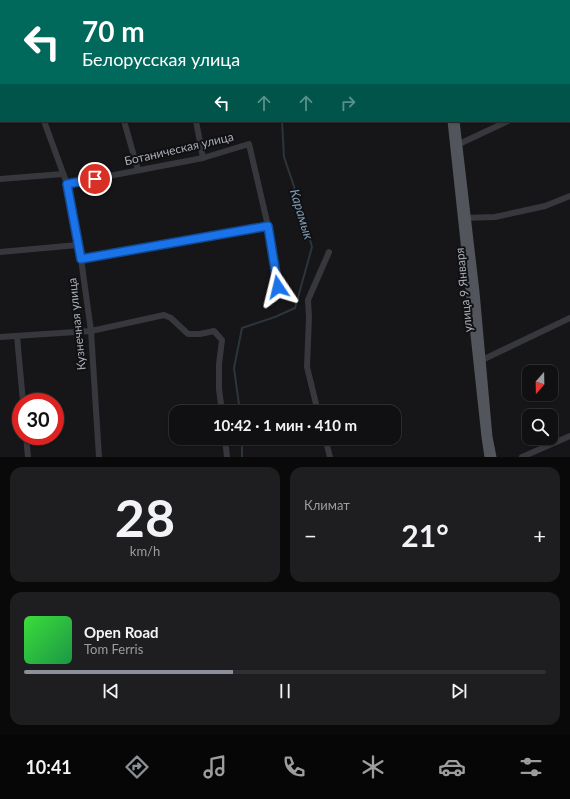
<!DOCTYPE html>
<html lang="ru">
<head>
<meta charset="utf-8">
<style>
	body { margin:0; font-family:Lato,sans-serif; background:#1e1e20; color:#f1f3f6; height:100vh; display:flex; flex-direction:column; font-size:15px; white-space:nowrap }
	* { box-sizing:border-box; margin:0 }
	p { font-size:13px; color:#9c9d9f }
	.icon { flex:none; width:22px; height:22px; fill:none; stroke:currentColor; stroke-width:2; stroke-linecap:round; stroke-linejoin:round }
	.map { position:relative; height:457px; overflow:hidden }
	.side { display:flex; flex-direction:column; gap:10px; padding:10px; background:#09090a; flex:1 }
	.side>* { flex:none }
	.hud { position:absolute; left:0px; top:0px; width:570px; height:122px; box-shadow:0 1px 3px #0004,0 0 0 1px #303032; background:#00695c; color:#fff; overflow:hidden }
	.needle { width:26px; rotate:200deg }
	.fabs { position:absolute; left:522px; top:365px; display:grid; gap:8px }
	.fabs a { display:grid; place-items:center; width:36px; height:36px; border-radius:8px; background:#101012; box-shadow:0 1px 3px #0004,0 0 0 1px #303032; font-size:20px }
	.speed { position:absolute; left:12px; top:393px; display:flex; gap:8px; font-size:20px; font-weight:700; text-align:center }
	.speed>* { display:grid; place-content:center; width:52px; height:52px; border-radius:50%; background:#101012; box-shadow:0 1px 3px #0004,0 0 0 1px #303032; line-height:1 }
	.speed .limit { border:6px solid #d22; background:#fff; color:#111 }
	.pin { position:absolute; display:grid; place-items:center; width:34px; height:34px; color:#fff; margin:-17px; border:2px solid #fff; border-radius:50%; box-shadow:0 1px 4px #0007 }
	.me { position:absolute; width:44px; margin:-22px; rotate:350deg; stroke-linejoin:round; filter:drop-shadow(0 0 3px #0008) }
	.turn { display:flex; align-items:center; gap:14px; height:84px; padding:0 16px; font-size:18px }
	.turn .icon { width:52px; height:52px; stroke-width:2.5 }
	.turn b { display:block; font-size:28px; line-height:34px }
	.lanes { display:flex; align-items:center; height:38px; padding:0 16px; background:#0003; justify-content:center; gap:20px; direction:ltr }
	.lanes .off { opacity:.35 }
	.big { font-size:30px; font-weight:700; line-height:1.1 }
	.side .tile { flex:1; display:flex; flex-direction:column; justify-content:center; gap:6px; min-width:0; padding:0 14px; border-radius:12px; background:#1e1e20 }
	.side .dial { align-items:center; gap:0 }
	.dial b { font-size:52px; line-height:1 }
	.song { display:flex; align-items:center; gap:12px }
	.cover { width:48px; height:48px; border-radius:6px; background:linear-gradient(135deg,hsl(120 70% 55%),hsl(140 70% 35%)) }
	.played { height:4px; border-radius:2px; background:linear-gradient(90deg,#8c9099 40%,#303032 40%) }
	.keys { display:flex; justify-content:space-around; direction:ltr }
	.heat { display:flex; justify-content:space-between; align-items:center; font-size:22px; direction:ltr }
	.side .tiles { flex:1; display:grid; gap:10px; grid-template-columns:1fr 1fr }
	.tile:last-child { grid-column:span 2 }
	.trip { position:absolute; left:169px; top:405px; width:232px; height:40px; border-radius:12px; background:#101012; box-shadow:0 1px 3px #0004,0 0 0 1px #303032; font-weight:700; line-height:40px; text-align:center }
	.menu { display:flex; height:64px; justify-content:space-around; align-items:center; background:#060607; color:#9c9d9f }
	.menu .icon { width:28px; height:28px }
	.menu .on { color:#8c9099 }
	.menu b { font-size:18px; color:#f1f3f6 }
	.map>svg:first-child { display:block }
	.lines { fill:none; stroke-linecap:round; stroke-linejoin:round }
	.stream { stroke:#2c353c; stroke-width:2 }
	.minor { stroke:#37383d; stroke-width:6 }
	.major { stroke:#53555c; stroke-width:7 }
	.route-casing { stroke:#114b97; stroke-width:10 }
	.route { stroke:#1a73e8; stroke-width:7 }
	.labels { text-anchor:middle; stroke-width:4; stroke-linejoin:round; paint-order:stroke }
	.street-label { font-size:12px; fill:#a8adb8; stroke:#111113 }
	.water-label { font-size:13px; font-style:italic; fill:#7f9bb3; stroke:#111113 }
</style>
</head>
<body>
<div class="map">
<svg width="570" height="457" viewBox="0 0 570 457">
	<rect width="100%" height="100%" fill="#161618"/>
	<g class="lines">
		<g class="stream">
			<path d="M 322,1 L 322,0"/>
			<path d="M 240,412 L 234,368 L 242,328 L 275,317 L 295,308 L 312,247 L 303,213 L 284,157 L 282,121"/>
			<path d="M 242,438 L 242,457"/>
		</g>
		<g class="minor">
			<path d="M 440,0 L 440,1"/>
			<path d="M 447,0 L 447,1"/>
			<path d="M 104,1 L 105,0"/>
			<path d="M 175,1 L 176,0"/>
			<path d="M 513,1 L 515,0"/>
			<path d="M 0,42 L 1,43"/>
			<path d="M 0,89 L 1,89"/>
			<path d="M 569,93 L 570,92"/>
			<path d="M 44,121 L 67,184 L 81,259 L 91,331 L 99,457"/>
			<path d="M 124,121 L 138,170"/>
			<path d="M 196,121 L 203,158"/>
			<path d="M 455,146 L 508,121"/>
			<path d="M 0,179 L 63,174"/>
			<path d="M 67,184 L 203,158 L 249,144 L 268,226 L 278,287"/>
			<path d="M 463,218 L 495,217 L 545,206 L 570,196"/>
			<path d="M 0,252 L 78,245"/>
			<path d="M 81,259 L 268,226"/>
			<path d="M 17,336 L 23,402"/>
			<path d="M 0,337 L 91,331 L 164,315 L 171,318 L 188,334 L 200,334 L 214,331 L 222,340 L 219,364 L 219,389 L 222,412"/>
			<path d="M 478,362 L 570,318"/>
			<path d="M 318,412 L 307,367 L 309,317 L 308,300 L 329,252"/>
			<path d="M 26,436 L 28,457"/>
			<path d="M 225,438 L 227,457"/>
			<path d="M 325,438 L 330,457"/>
			<path d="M 522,457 L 570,436"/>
		</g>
		<g class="major">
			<path d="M 260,0 L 263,1"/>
			<path d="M 280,0 L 283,1"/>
			<path d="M 451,121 L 485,437 L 488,457"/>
			<path d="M 456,121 L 476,292 L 489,437 L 493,457"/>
		</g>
	</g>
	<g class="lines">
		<g class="route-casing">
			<path id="route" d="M 95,179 L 67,184 L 81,259 L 268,226 L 278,287"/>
		</g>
		<use href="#route" class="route"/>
	</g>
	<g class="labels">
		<g class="street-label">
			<text transform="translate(179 149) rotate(-13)" y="4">Ботаническая улица</text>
			<text transform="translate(464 290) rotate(-96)" y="4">улица 9 Января</text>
			<text transform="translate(77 324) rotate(-96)" y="4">Кузнечная улица</text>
		</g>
		<g class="water-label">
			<text transform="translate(302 214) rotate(73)" y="5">Карамык</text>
		</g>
	</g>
</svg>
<div class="fabs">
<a><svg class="needle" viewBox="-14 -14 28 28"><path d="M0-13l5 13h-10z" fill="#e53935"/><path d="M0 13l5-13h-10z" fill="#9c9d9f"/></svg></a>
<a><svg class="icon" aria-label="search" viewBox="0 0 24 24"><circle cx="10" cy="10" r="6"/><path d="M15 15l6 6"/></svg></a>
</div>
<div class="speed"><div class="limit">30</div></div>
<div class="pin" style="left:95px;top:179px;background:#d93025"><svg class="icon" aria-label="arrive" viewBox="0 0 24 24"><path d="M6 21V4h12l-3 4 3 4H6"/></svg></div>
<svg class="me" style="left:278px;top:287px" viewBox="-20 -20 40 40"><path d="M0-17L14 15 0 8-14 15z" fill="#1a73e8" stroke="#fff" stroke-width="4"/></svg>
<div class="trip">10:42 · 1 мин · 410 m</div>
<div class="hud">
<div class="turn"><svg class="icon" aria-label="left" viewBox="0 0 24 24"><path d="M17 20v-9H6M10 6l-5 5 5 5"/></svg><div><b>70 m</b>Белорусская улица</div></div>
<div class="lanes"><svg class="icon" aria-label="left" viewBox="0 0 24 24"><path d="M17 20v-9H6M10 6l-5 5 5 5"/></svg><svg class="icon off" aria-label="ahead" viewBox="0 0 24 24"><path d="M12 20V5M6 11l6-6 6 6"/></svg><svg class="icon off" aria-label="ahead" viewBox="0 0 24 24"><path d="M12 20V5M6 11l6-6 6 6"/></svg><svg class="icon off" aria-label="right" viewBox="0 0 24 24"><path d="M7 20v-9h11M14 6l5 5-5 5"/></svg></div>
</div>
</div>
<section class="side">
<div class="tiles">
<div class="tile dial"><b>28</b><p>km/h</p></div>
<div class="tile"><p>Климат</p>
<div class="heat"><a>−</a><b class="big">21°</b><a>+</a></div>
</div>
<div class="tile">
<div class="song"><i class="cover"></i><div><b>Open Road</b><p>Tom Ferris</p></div></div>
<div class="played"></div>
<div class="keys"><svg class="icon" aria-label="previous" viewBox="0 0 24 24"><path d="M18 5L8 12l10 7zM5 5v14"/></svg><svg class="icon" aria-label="pause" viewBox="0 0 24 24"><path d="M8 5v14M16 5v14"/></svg><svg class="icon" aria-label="next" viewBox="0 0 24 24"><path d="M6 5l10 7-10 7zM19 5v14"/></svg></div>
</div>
</div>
</section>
<nav class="menu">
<b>10:41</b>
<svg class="icon on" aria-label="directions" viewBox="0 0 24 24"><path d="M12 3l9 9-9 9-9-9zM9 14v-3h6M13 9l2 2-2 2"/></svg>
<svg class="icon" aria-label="music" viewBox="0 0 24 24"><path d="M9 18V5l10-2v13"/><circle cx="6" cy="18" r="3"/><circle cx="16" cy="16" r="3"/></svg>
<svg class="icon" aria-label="phone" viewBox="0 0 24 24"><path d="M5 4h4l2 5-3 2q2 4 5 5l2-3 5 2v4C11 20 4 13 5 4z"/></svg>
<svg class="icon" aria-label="climate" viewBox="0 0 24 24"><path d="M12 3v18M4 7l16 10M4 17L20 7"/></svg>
<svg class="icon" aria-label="car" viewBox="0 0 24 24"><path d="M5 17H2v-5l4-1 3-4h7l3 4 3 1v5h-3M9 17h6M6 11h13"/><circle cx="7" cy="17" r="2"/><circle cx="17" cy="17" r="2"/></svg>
<svg class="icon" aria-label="filters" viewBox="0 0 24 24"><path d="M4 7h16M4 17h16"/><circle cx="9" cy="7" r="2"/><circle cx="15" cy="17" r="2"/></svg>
</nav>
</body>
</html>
